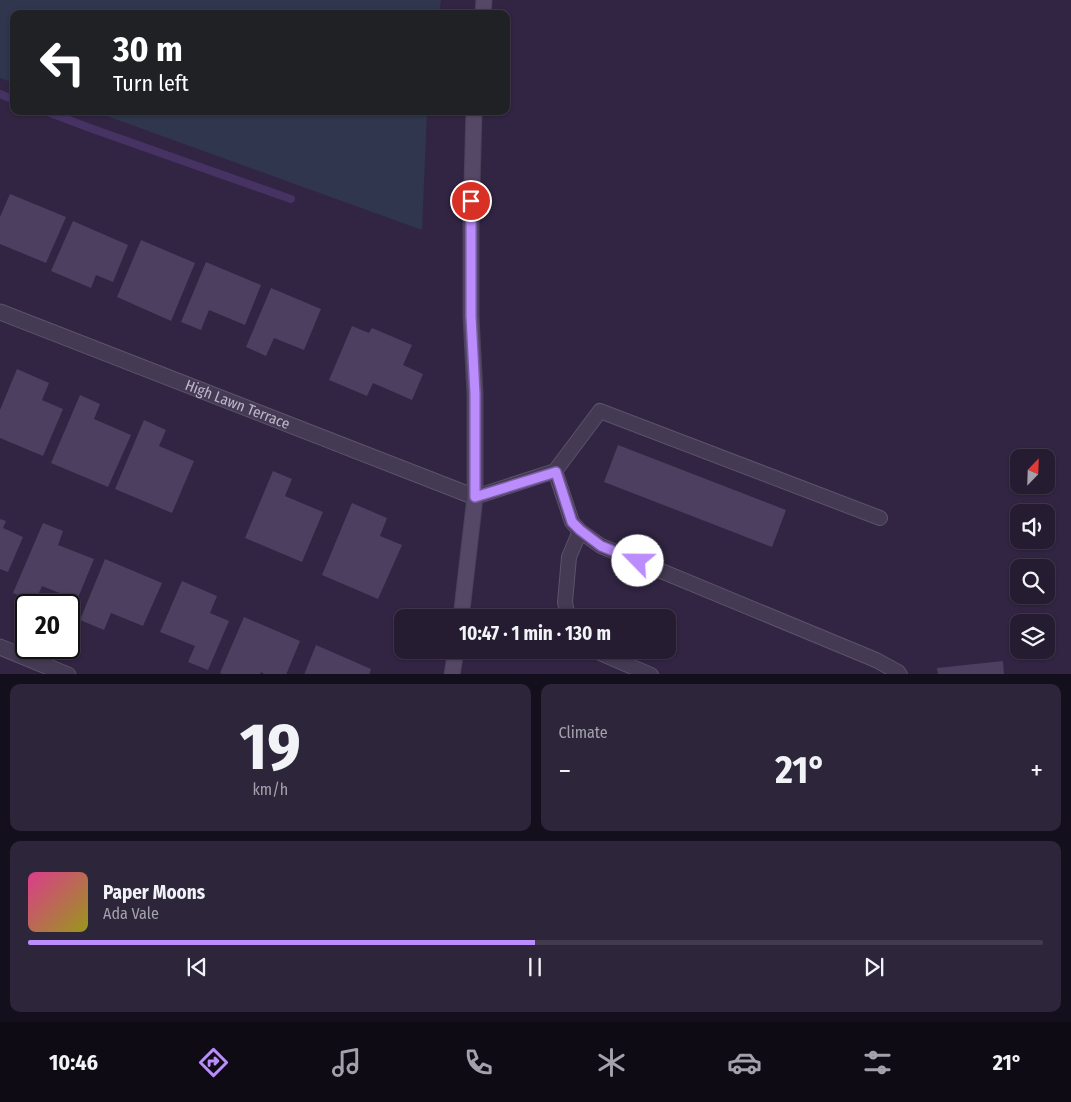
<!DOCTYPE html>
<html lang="en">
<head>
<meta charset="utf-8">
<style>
	body { margin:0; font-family:"Fira Sans Condensed",sans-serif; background:#2d253a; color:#f1f3f6; height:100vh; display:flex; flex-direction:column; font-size:19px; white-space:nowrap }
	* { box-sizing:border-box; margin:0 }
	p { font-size:16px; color:#a3a1ac }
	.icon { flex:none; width:28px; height:28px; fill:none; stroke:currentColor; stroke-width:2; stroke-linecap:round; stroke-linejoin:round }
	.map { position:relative; height:674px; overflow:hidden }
	.sheet { display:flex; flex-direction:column; gap:10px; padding:10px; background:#140f1c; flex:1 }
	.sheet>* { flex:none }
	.guide { position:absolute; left:10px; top:10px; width:500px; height:105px; border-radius:10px; box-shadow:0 1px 4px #0004,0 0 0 1px #423a4d; background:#202124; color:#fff; overflow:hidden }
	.needle { width:32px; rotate:23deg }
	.fabs { position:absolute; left:1010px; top:449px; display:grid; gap:10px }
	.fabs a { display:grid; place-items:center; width:45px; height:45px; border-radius:10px; background:#251c32; box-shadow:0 1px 4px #0004,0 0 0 1px #423a4d; font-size:25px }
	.speed { position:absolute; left:15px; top:594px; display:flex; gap:10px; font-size:25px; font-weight:700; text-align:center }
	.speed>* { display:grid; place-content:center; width:65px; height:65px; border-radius:50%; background:#251c32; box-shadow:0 1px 4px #0004,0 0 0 1px #423a4d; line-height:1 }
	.speed .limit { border:2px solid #111; border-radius:8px; background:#fff; color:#111 }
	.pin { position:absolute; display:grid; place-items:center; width:42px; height:42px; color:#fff; margin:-21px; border:2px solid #fff; border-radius:50%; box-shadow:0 1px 5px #0007 }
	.me { position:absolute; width:55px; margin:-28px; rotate:293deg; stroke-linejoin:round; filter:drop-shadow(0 0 4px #0008) }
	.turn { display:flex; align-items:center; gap:18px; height:105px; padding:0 20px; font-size:22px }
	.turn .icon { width:65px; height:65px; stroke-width:2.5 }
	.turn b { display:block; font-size:35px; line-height:42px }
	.big { font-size:38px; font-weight:700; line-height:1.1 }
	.sheet .widget { flex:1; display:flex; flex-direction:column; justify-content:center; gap:8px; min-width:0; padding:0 18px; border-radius:10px; background:#2d253a }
	.sheet .dial { align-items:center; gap:0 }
	.dial b { font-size:65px; line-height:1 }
	.song { display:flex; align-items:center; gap:15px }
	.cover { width:60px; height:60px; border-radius:8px; background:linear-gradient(135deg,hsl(330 70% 55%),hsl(60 70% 35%)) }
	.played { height:5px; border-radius:2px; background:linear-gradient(90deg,#bb8cfc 50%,#423a4d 50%) }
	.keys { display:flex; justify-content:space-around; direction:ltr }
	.heat { display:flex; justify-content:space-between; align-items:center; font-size:28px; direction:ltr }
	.sheet .tiles { flex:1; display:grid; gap:10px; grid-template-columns:1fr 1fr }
	.widget:last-child { grid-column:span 2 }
	.trip { position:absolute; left:394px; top:609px; width:282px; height:50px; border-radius:10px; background:#251c32; box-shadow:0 1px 4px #0004,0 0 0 1px #423a4d; font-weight:700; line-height:50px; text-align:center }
	.tabs { display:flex; height:80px; justify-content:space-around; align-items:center; background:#0f0b14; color:#a3a1ac }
	.tabs .icon { width:35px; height:35px }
	.tabs .on { color:#bb8cfc }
	.tabs b { font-size:22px; color:#f1f3f6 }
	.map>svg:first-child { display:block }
	.green { fill:#2f364d }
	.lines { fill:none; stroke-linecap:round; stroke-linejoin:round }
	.stream { stroke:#463364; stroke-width:8 }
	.building { fill:#4c3f60 }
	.service-casing { stroke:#5c526a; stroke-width:16 }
	.minor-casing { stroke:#5c526a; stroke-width:17 }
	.secondary-casing { stroke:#4a4159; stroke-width:17 }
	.service { stroke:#443a53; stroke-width:14 }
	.minor { stroke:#443a53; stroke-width:15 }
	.secondary { stroke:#554866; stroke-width:15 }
	.route-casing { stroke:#7a5ba4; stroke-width:12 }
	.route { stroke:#bb8cfc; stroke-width:9 }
	.labels { text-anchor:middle; stroke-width:5; stroke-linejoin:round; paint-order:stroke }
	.street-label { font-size:15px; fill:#c0b7cc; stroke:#291f38 }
</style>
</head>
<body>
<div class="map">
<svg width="1071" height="675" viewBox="0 0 1071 675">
	<rect width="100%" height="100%" fill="#312543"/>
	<g class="green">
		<path d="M 0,0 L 441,0 L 439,14 L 14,14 L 14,83 L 0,78 Z"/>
		<path d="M 93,111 L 427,111 L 422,230 Z"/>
	</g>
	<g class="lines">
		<g class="stream">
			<path d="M 0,94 L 14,100"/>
			<path d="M 45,111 L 90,128 L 291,199"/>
		</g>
	</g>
	<g class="building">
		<path d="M 10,194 L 66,217 L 46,263 L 0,244 L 0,217 Z"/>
		<path d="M 73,221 L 128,245 L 113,282 L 96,275 L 91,288 L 51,271 Z"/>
		<path d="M 141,240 L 195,263 L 171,321 L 117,297 Z"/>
		<path d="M 206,262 L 261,285 L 245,325 L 209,310 L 201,330 L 181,322 Z"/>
		<path d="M 271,288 L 321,309 L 304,350 L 274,338 L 266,356 L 246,347 Z"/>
		<path d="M 352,326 L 369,333 L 372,328 L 412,345 L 403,365 L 423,374 L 412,400 L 373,383 L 367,396 L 329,380 Z"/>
		<path d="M 17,369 L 49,383 L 42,400 L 63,409 L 43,456 L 0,438 L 0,410 Z"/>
		<path d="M 80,395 L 100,404 L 94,419 L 131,435 L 108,487 L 51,463 Z"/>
		<path d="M 144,420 L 166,430 L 159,446 L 194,461 L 172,513 L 115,489 Z"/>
		<path d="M 618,445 L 786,510 L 772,547 L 604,482 Z"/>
		<path d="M 273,471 L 292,479 L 285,496 L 323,512 L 302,562 L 245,538 Z"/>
		<path d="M 352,503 L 387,518 L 380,536 L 402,545 L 378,599 L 322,575 Z"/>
		<path d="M 0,519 L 6,521 L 3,528 L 23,537 L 8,572 L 0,569 Z"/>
		<path d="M 43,523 L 63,531 L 58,545 L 94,559 L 77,600 L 42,586 L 35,602 L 13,593 Z"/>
		<path d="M 105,559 L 162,583 L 143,626 L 111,613 L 104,630 L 80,620 Z"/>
		<path d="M 182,581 L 217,596 L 210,613 L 229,621 L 208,670 L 188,662 L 195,646 L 160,632 Z"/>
		<path d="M 244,617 L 300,641 L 286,675 L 266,675 L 261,672 L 260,675 L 224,675 L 220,673 Z"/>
		<path d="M 316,645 L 371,669 L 369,675 L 304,675 Z"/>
		<path d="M 1003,661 L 1004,675 L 938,675 L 937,668 Z"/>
	</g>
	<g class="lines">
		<g class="service-casing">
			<g id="service">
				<path d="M 555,471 L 572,522 L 580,531 L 601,546 L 876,660 L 898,672 L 900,675"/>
				<path d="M 475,497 L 555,471 L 600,411 L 880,518"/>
				<path d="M 568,618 L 565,602 L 569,557 L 580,531"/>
				<path d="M 593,650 L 651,675"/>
			</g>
		</g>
		<g class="minor-casing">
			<g id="minor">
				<path id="s1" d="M 0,312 L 475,497"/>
				<path d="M 0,647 L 68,675"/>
			</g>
		</g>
		<g class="secondary-casing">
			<g id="secondary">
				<path d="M 483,14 L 484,0"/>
				<path d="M 461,618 L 475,497 L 475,394 L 471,316 L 471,221 L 474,111"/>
				<path d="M 452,675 L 456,650"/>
			</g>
		</g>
		<use href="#service" class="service"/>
		<use href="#minor" class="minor"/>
		<use href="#secondary" class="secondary"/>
	</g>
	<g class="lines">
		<g class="route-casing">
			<path id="route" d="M 471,201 L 471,316 L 475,394 L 475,497 L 556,472 L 572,522 L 580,530 L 601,546 L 638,561"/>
		</g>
		<use href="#route" class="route"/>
	</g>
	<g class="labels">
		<g class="street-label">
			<text dy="5" stroke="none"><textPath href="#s1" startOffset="255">High Lawn Terrace</textPath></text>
		</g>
	</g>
</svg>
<div class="fabs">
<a><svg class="needle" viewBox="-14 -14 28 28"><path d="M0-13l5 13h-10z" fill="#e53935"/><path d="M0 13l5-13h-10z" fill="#a3a1ac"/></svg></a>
<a><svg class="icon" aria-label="sound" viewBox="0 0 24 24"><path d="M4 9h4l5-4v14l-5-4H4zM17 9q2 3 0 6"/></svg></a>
<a><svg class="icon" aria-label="search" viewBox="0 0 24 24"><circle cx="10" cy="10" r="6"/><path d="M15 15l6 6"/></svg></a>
<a><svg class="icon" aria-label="layers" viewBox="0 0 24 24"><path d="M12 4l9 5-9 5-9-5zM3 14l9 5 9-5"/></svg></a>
</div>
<div class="speed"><div class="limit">20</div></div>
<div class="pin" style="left:471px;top:201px;background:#d93025"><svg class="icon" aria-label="arrive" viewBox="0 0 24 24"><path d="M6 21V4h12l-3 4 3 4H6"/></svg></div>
<svg class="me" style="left:638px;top:561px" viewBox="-20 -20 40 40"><circle r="19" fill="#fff"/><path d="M0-13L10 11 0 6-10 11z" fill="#bb8cfc"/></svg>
<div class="trip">10:47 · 1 min · 130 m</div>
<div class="guide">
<div class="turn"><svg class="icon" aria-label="left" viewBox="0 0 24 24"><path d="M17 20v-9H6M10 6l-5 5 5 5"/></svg><div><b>30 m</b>Turn left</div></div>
</div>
</div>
<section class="sheet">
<div class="tiles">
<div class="widget dial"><b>19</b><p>km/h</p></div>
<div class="widget"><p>Climate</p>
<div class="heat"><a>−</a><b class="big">21°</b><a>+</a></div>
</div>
<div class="widget">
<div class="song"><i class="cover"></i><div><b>Paper Moons</b><p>Ada Vale</p></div></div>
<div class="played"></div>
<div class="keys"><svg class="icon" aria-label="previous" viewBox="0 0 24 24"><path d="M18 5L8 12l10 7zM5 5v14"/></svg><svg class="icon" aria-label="pause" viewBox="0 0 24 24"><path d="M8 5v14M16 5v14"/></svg><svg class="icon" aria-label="next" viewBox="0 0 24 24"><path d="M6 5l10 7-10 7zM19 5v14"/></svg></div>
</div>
</div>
</section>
<nav class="tabs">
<b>10:46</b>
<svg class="icon on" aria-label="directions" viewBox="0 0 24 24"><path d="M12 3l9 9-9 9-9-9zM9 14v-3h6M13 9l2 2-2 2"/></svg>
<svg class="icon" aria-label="music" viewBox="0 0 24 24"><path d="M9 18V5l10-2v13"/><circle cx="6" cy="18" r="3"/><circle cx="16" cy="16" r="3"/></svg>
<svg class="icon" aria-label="phone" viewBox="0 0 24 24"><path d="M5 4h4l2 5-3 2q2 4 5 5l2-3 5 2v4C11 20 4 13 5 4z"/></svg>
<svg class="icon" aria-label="climate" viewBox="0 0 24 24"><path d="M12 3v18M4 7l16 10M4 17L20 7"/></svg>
<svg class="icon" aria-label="car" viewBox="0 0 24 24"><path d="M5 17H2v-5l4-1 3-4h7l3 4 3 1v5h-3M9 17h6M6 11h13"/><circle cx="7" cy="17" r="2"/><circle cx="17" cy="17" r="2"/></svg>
<svg class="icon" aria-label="filters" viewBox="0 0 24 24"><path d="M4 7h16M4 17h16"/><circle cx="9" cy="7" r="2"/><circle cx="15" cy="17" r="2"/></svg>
<b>21°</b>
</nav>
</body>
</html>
